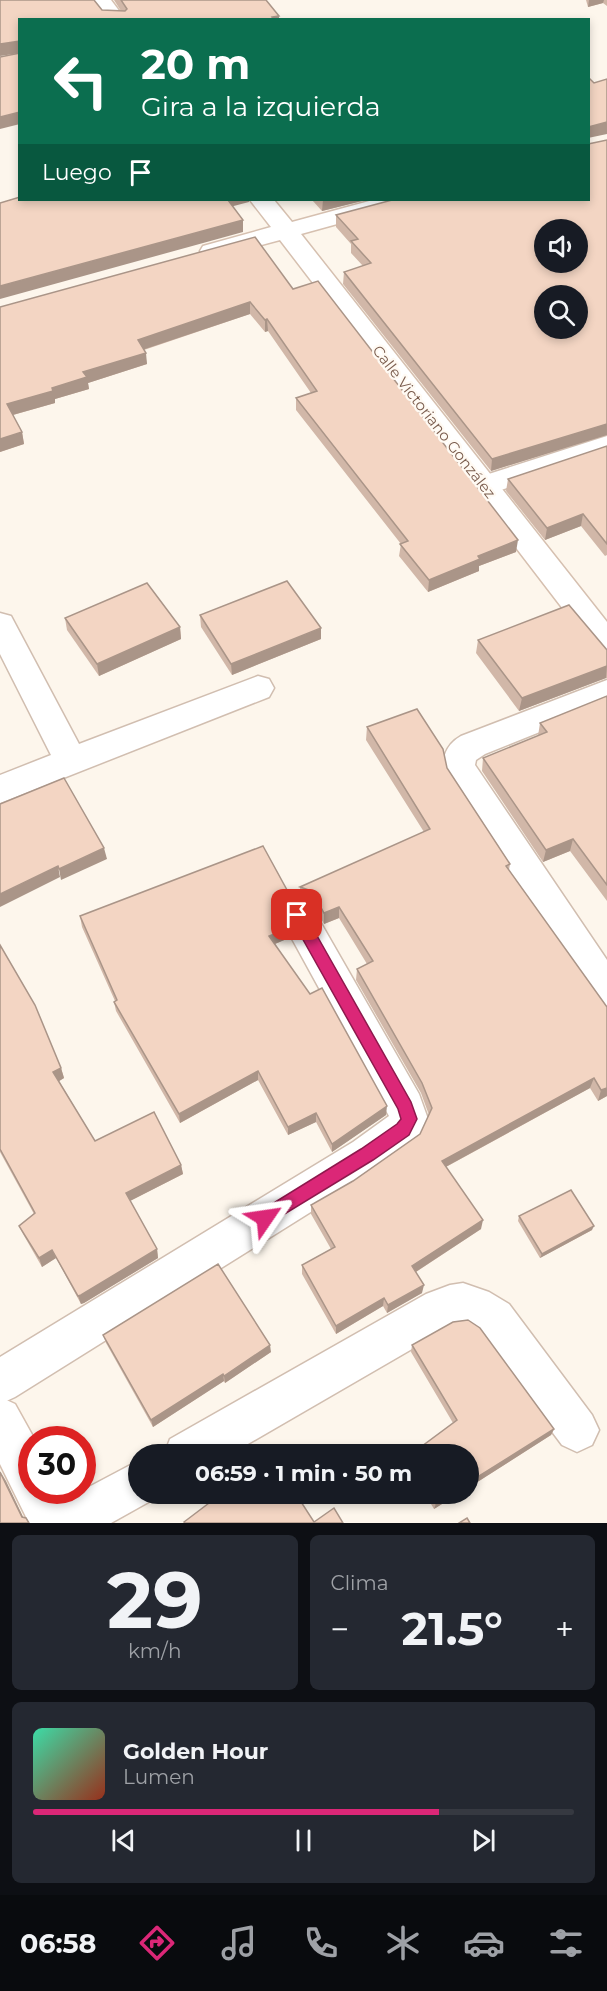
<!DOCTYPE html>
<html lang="es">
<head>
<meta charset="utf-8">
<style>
	body { margin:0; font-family:Montserrat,sans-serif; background:#242831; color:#f1f3f6; height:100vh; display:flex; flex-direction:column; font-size:22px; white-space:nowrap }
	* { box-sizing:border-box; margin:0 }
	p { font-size:20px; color:#9ea1a6 }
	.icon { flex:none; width:33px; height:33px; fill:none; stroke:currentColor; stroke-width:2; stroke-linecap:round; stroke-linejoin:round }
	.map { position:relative; height:1523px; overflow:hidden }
	.panel { display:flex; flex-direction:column; gap:12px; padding:12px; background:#0d0f14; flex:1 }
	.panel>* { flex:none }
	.top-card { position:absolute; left:18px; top:18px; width:572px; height:183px; border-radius:0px; box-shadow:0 3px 9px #0003; background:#0b6e4f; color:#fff; overflow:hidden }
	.fabs { position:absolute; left:534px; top:219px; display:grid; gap:12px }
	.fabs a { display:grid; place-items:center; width:54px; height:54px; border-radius:50%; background:#171b24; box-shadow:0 3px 9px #0003; font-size:30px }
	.speed { position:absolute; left:18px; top:1426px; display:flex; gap:12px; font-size:30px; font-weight:700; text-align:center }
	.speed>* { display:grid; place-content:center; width:78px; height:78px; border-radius:50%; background:#171b24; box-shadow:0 3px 9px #0003; line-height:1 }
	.speed .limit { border:9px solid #d22; background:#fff; color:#111 }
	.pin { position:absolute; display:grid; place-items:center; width:51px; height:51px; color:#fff; margin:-26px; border-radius:12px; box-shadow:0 3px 9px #0006 }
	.me { position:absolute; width:66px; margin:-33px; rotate:58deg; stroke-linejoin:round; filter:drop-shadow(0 0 4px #0008) }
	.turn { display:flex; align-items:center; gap:21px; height:126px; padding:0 24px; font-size:27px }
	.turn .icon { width:78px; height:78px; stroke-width:2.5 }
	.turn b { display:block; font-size:42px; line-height:51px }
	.then { display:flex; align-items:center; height:57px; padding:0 24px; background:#0003; gap:12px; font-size:22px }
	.big { font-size:45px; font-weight:700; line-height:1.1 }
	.panel .tile { flex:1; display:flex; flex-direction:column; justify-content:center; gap:9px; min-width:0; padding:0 21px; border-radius:9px; background:#242831 }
	.panel .dial { align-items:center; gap:0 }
	.dial b { font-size:78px; line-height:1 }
	.song { display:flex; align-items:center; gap:18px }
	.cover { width:72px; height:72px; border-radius:9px; background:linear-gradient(135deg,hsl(160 70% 55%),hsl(10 70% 35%)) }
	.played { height:6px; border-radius:3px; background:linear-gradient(90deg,#db2777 75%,#363941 75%) }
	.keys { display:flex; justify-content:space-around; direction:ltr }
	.heat { display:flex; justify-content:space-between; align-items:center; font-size:33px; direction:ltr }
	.panel .tiles { flex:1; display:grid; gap:12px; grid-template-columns:1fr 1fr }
	.tile:last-child { grid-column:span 2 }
	.trip { position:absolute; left:128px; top:1444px; width:351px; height:60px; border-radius:30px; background:#171b24; box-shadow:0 3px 9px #0003; font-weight:700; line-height:60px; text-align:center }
	.tab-bar { display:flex; height:96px; justify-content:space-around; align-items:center; background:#090b0e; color:#9ea1a6 }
	.tab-bar .icon { width:42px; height:42px }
	.tab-bar .current { color:#db2777 }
	.tab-bar b { font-size:27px; color:#f1f3f6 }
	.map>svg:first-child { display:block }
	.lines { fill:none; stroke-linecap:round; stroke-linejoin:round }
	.minor-casing { stroke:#d1beb0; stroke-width:3 }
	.secondary-casing { stroke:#d6c0b0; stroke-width:3 }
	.minor { fill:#fff; fill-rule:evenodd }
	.secondary { fill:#fff; fill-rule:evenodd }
	.wall { fill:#d1b7a8 }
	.shaded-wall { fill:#aa9588 }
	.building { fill:#f3d5c3; stroke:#aa9588; stroke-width:1.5; fill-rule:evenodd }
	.route { fill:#db2777; stroke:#8e194d; stroke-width:1.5 }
	.labels { text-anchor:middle; stroke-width:4.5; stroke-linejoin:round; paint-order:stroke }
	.street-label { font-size:15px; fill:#7a5c4d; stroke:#fffaf3 }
</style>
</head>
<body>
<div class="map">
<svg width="607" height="1523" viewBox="0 0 607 1523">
	<rect width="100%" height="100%" fill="#fdf6ec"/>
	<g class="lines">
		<g class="minor-casing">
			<g id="minor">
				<path d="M 607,436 L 607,455 L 483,496 L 473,493 L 469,486 L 473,479 Z"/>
				<path d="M 0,613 L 11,616 L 79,744 L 258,676 L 269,679 L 274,688 L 269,697 L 0,803 L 0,775 L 51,755 L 0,654 Z"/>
				<path d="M 607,680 L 607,705 L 485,754 L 476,760 L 475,765 L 607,960 L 607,1006 L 594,1002 L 447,779 C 439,762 445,745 461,736 Z"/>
				<path d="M 297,900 L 310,904 L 419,1094 L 428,1119 L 417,1142 L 381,1168 L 15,1397 L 0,1404 L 0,1357 L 353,1142 L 389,1116 L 279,915 L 284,904 Z"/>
				<path d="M 463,1283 L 489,1292 L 509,1304 L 592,1415 L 599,1430 L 592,1445 L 577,1452 L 562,1445 L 479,1334 L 467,1325 L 450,1327 L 229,1455 L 164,1455 L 170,1439 L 426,1294 L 450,1285 Z"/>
				<path d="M 138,1461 L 138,1494 L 156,1494 L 154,1499 L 111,1523 L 44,1523 L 51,1507 Z"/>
			</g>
		</g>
		<g class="secondary-casing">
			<g id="secondary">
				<path d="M 90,0 L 111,0 L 126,20 L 105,20 Z"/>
				<path d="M 250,200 L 274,200 L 292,222 L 373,200 L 410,200 L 406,205 L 301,234 L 607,622 L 607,656 L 596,652 L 280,240 L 212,258 L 203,256 L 200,251 L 203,246 L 271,227 Z"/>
				<path d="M 0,1397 L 15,1404 L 35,1440 L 32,1440 L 32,1491 L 61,1491 L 76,1523 L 29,1523 L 0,1464 Z"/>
			</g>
		</g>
		<use href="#minor" class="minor"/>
		<use href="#secondary" class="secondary"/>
	</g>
	<g class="wall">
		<path d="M 114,0 L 266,0 L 279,20 L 102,10 L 121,11 Z"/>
		<path d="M 586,0 L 607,0 L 607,6 L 603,3 L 588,7 Z"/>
		<path d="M 588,138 L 588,144 L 607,140 L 607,435 L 491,471 L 343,284 L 344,272 L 363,266 L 351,253 L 351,244 L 336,227 L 336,215 L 588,200 Z"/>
		<path d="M 312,200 L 366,200 L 322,211 Z"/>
		<path d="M 293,289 L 516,552 L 479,566 L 479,571 L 428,592 L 399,556 L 401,544 L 296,410 L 296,398 L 311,393 L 268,331 L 265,332 L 250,314 L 144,350 L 147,364 L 88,383 L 89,389 L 55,399 L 55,403 L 13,415 L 22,432 L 24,444 L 0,452 L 0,307 Z"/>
		<path d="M 607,446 L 607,555 L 605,556 L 581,526 L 545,540 L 506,491 L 508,479 Z"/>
		<path d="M 200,615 L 321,639 L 232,675 L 201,627 Z"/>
		<path d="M 65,618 L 180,627 L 181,639 L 99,676 L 67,630 Z"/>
		<path d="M 478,640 L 607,650 L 607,678 L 606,678 L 519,711 L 476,653 Z"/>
		<path d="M 607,696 L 607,901 L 570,851 L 543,862 L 482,771 L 483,758 L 538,736 L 540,723 Z"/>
		<path d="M 367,727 L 447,768 L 510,864 L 509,870 L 607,1007 L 607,1096 L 598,1101 L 590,1088 L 446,1167 L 481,1229 L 416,1272 L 422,1293 L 387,1313 L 383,1306 L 336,1334 L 302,1274 L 302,1265 L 331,1249 L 311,1214 L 311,1205 L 353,1181 L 420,1134 L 429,1115 L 421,1093 L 356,980 L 357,969 L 367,964 L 339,918 L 324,924 L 312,903 L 300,899 L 300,887 L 424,832 L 366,740 Z"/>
		<path d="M 287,890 L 287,901 L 282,903 L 279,910 L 289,928 L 289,938 L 275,944 L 386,1115 L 332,1152 L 316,1122 L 288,1135 L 258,1080 L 180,1123 L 116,1011 L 114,1002 L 115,1001 L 82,927 L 80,916 Z"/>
		<path d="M 0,945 L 61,1068 L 64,1078 L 59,1081 L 95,1141 L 181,1165 L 183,1174 L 130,1201 L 157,1249 L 158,1258 L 84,1303 L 81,1304 L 56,1258 L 42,1267 L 23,1234 L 19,1226 L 34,1214 L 0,1152 Z"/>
		<path d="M 519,1216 L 592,1230 L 540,1258 L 518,1221 Z"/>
		<path d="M 103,1335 L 271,1352 L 225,1383 L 224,1381 L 153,1427 L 106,1343 Z"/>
		<path d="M 412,1345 L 554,1429 L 551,1435 L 468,1488 L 468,1455 L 453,1423 L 411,1352 Z"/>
		<path d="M 425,1494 L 458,1494 L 434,1509 Z"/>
	</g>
	<g class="shaded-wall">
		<path d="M 589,0 L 604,0 L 603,3 L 588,7 Z"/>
		<path d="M 279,16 L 279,20 L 273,20 L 272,17 Z"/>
		<path d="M 20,41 L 20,53 L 0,56 L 0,44 Z"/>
		<path d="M 20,112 L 20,124 L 0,129 L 0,117 Z"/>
		<path d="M 607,122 L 607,134 L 588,138 L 588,127 Z"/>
		<path d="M 226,200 L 249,200 L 249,202 L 226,208 Z"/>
		<path d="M 323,200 L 366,200 L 322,211 Z"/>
		<path d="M 243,220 L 243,232 L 0,299 L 0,286 Z"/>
		<path d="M 250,302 L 250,314 L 139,351 L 138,340 Z"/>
		<path d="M 267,319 L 268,331 L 265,332 L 265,320 Z"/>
		<path d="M 146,353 L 147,364 L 88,383 L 89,389 L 55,399 L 55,403 L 9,416 L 7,404 L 52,388 L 83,372 Z"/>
		<path d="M 607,424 L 607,435 L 491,471 L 492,459 Z"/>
		<path d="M 22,432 L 24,444 L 0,452 L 0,439 Z"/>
		<path d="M 583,514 L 581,526 L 545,540 L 547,528 Z"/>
		<path d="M 518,540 L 516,552 L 479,566 L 479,571 L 428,592 L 429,580 L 478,556 Z"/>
		<path d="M 180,627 L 181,639 L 99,676 L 97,664 Z"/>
		<path d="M 321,628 L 321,639 L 232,675 L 231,664 Z"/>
		<path d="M 607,666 L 606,678 L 519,711 L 522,698 Z"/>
		<path d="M 573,839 L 570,851 L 543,862 L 546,850 Z"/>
		<path d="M 104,848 L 107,859 L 61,880 L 59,869 Z"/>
		<path d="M 58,866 L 60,877 L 0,907 L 0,894 Z"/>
		<path d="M 287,890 L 287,901 L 282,903 L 277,916 L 277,906 L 282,893 Z"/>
		<path d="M 339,907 L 339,918 L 324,924 L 324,913 Z"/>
		<path d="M 289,928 L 289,938 L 270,946 L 269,936 Z"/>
		<path d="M 61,1068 L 64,1078 L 56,1083 L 53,1072 Z"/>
		<path d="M 258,1071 L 258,1080 L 180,1123 L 179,1114 Z"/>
		<path d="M 594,1078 L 590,1088 L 440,1170 L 442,1161 Z"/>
		<path d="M 607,1088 L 607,1096 L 598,1101 L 601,1090 Z"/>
		<path d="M 387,1106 L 386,1115 L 332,1152 L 332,1144 Z"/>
		<path d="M 316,1113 L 316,1122 L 288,1135 L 288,1127 Z"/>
		<path d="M 181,1165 L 183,1174 L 128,1202 L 126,1193 Z"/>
		<path d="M 483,1220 L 481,1229 L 411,1275 L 412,1266 Z"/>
		<path d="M 594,1226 L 592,1230 L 540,1258 L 542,1254 Z"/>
		<path d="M 157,1249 L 158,1258 L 84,1303 L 81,1304 L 78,1296 Z"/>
		<path d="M 52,1250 L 56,1258 L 42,1267 L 39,1258 Z"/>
		<path d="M 424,1285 L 422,1293 L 387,1313 L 388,1305 Z"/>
		<path d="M 384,1298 L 383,1306 L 336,1334 L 336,1326 Z"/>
		<path d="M 270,1345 L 271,1352 L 225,1383 L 224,1376 Z"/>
		<path d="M 223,1374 L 224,1381 L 153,1427 L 151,1420 Z"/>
		<path d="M 554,1429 L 551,1435 L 468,1488 L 468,1483 Z"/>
		<path d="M 0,1471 L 6,1481 L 26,1523 L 22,1517 Z"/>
		<path d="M 451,1494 L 458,1494 L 434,1509 L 436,1504 Z"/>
	</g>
	<g class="building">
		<path d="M 0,0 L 94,0 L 102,10 L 125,11 L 127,9 L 121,0 L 266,0 L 279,16 L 272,17 L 274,20 L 20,20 L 20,41 L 0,44 Z"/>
		<path d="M 20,53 L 20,112 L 0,117 L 0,57 Z"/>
		<path d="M 588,77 L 594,83 L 607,79 L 607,122 L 588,127 L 588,144 L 607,140 L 607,424 L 492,459 L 344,272 L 371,263 L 351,241 L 358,239 L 336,215 L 392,200 L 588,200 ZM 544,230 L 578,230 L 578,262 L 544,262 ZM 544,296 L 578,296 L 578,328 L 544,328 Z"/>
		<path d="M 20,197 L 20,200 L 228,200 L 243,220 L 0,286 L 0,203 Z"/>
		<path d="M 255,237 L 293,289 L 318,281 L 518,540 L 478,556 L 480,559 L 429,580 L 400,544 L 408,541 L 296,398 L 317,391 L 267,319 L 265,320 L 250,302 L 138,340 L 146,353 L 83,372 L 87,377 L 52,388 L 53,391 L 7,404 L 22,432 L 0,439 L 0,307 Z"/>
		<path d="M 607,446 L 607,544 L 583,514 L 547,528 L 508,479 Z"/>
		<path d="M 287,581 L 321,628 L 231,664 L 200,615 Z"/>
		<path d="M 147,583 L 180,627 L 97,664 L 65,618 Z"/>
		<path d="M 569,605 L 607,650 L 607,666 L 522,698 L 478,640 Z"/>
		<path d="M 607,696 L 607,885 L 573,839 L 546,850 L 483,758 L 547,732 L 540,723 Z"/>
		<path d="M 417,709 L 443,749 L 447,768 L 510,864 L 506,866 L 607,1007 L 607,1088 L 601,1090 L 594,1078 L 442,1161 L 483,1220 L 412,1266 L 424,1285 L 388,1305 L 384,1298 L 336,1326 L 302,1265 L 335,1247 L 311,1205 L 353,1181 L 420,1134 L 432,1108 L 422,1083 L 357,969 L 373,961 L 339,907 L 324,913 L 312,891 L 300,887 L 430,829 L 367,727 Z"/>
		<path d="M 64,778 L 104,848 L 59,869 L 58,866 L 0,894 L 0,804 Z"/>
		<path d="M 263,846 L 287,890 L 282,893 L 277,906 L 289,928 L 269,936 L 310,994 L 322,988 L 387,1106 L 332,1144 L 316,1113 L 288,1127 L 258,1071 L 179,1114 L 114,1002 L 117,1000 L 80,916 Z"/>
		<path d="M 0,945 L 35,1005 L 61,1068 L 53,1072 L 95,1141 L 154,1112 L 181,1165 L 126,1193 L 157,1249 L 81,1295 L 78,1296 L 52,1250 L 39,1258 L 19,1226 L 35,1213 L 0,1149 Z"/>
		<path d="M 571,1190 L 594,1226 L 542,1254 L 519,1216 Z"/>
		<path d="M 218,1264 L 270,1345 L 224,1376 L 223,1374 L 151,1420 L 103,1335 Z"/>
		<path d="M 468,1320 L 480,1328 L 554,1429 L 468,1483 L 468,1455 L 410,1455 L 457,1420 L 412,1345 L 453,1322 Z"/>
		<path d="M 0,1472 L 22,1517 L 26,1518 L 29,1523 L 0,1523 Z"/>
		<path d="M 221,1494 L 296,1494 L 314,1522 L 334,1508 L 343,1523 L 185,1523 L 184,1522 Z"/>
		<path d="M 430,1494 L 451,1494 L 436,1504 Z"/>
		<path d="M 467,1518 L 470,1523 L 459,1523 Z"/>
	</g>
	<path class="route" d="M 297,909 L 303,911 L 411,1102 L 417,1119 L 409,1135 L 373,1160 L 265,1226 L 259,1224 L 257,1218 L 259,1212 L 361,1149 L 397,1124 L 401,1119 L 398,1109 L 292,920 L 290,915 L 292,911 Z"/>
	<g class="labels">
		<g class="street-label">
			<text transform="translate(434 422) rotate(52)" y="5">Calle Victoriano González</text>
		</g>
	</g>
</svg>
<div class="fabs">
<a><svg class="icon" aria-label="sound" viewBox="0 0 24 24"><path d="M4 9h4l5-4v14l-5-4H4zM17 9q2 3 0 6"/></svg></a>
<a><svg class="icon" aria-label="search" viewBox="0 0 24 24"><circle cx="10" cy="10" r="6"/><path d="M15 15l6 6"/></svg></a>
</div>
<div class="speed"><div class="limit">30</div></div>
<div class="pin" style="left:297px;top:915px;background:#d93025"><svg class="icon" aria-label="arrive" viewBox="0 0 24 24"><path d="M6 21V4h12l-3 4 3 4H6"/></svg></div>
<svg class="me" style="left:265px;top:1218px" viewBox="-20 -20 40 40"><path d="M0-17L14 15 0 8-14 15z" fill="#db2777" stroke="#fff" stroke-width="4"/></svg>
<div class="trip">06:59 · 1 min · 50 m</div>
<div class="top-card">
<div class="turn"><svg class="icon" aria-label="left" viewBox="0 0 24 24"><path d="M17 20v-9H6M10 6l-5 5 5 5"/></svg><div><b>20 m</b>Gira a la izquierda</div></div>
<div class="then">Luego<svg class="icon" aria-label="arrive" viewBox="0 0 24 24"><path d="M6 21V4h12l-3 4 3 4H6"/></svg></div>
</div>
</div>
<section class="panel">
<div class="tiles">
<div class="tile dial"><b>29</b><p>km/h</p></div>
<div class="tile"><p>Clima</p>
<div class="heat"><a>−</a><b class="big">21.5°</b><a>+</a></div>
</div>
<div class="tile">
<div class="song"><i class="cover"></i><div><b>Golden Hour</b><p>Lumen</p></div></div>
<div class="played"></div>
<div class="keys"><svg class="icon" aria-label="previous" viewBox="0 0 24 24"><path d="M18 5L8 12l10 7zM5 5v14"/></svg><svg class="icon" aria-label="pause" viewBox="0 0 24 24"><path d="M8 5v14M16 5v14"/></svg><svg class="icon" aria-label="next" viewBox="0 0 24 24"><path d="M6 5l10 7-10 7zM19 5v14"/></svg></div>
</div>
</div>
</section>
<nav class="tab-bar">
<b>06:58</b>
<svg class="icon current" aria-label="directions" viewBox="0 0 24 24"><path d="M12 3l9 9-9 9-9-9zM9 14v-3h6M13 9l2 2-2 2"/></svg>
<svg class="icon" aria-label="music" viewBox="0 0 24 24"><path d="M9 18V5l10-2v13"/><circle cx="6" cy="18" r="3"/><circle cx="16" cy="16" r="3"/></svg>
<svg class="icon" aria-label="phone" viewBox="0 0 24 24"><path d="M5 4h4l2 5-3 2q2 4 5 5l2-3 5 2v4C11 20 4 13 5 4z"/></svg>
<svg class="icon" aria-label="climate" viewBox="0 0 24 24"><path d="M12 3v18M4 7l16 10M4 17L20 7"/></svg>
<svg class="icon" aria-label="car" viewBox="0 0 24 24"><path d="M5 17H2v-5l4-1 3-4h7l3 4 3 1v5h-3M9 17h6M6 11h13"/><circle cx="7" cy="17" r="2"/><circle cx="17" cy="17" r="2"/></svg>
<svg class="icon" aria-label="filters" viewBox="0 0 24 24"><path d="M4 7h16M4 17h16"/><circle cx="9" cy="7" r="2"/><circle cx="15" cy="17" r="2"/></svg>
</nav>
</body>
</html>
